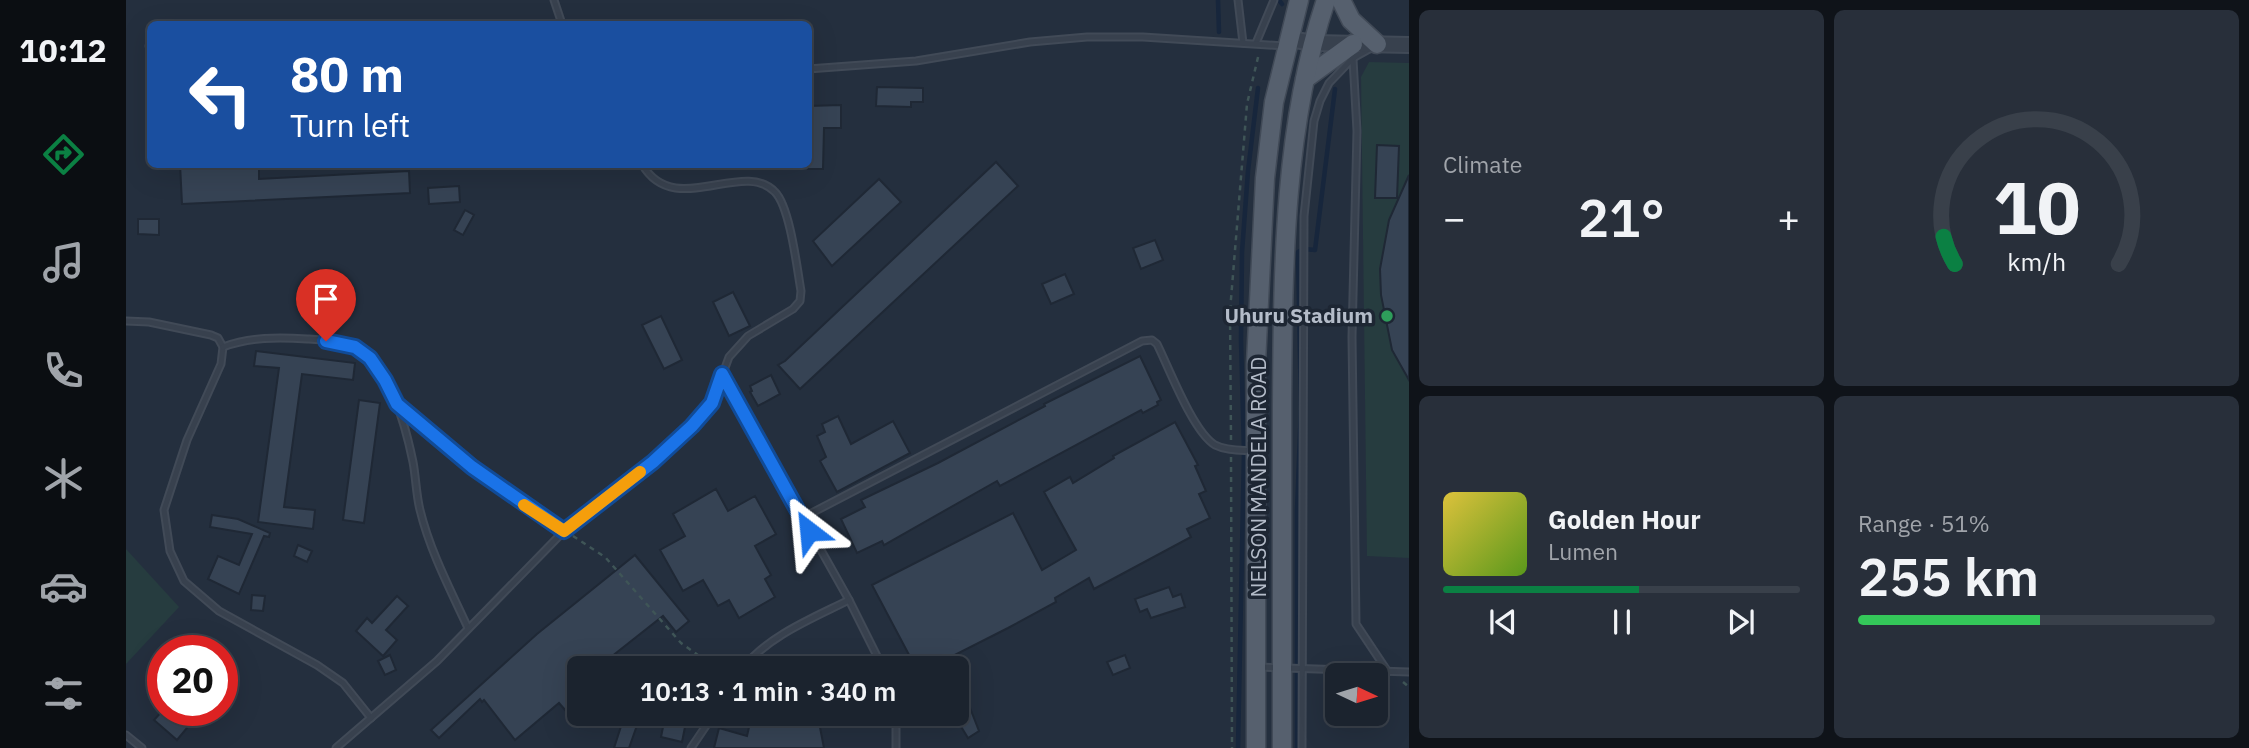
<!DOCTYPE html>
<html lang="en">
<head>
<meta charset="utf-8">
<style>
	body { margin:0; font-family:"IBM Plex Sans",sans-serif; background:#282f3a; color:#f1f3f6; height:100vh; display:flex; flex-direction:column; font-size:26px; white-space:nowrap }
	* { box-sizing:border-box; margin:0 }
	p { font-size:23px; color:#a0a4aa }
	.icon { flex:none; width:38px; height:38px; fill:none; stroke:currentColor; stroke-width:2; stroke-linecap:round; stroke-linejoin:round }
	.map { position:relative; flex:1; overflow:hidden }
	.panel { display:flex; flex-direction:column; gap:10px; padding:10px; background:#0f1319; width:840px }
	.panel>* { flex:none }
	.banner { position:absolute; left:21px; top:21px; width:665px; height:147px; border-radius:10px; box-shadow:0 7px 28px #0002,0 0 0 2px #39404a; background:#1a4fa0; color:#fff; overflow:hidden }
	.needle { width:46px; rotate:94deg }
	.buttons { position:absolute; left:1199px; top:663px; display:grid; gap:14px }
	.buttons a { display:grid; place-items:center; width:63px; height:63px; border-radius:10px; background:#1b232e; box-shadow:0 7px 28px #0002,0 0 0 2px #39404a; font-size:35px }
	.speed { position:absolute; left:21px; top:635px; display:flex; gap:14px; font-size:35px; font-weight:700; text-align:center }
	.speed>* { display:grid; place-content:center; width:91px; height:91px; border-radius:50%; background:#1b232e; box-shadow:0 7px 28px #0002,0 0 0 2px #39404a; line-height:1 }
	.speed .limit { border:10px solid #d22; background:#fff; color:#111 }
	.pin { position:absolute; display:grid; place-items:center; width:60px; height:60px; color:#fff; margin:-72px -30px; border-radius:50% 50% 50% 0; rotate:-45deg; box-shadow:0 0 7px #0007 }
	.pin .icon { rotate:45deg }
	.me { position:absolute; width:77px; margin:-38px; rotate:331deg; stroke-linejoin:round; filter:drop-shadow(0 0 5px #0008) }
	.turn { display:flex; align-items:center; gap:24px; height:147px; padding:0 28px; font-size:32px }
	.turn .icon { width:91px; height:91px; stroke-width:2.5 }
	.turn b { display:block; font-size:49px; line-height:60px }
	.big { font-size:52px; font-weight:600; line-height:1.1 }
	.panel .tile { flex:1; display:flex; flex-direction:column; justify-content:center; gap:10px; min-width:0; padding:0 24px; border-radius:10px; background:#282f3a }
	.panel .dial { align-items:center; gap:0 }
	.dial svg { height:182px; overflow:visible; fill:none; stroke:#39404a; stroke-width:7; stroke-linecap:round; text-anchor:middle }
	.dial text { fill:#f1f3f6; stroke:none }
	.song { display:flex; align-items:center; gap:21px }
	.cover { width:84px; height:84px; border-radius:10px; background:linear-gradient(135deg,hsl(50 70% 55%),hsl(90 70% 35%)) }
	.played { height:7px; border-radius:4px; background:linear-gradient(90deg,#0b8043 55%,#39404a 55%) }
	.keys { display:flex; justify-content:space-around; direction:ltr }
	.heat { display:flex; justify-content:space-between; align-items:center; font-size:38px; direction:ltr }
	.charge { height:10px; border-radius:5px; background:linear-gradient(90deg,#34c759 51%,#39404a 0) }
	.panel .tiles { flex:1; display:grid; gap:10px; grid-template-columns:repeat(2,1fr) }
	.trip { position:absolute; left:441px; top:656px; width:402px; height:70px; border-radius:10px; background:#1b232e; box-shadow:0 7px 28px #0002,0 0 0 2px #39404a; font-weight:600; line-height:70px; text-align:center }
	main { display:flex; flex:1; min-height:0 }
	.tabs { display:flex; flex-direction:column; width:126px; justify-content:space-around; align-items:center; background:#0b0e12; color:#a0a4aa }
	.tabs .icon { width:49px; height:49px }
	.tabs .active { color:#0b8043 }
	.tabs b { font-size:32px; color:#f1f3f6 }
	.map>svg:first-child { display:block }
	.green { fill:#263c3f }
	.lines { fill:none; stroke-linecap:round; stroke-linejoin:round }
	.stream { stroke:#17263c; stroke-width:4.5 }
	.building { fill:#364354; stroke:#1f2835; stroke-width:2 }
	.service-casing { stroke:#414a57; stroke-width:9 }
	.tertiary-casing { stroke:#414a57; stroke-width:18 }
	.primary-casing { stroke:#414a57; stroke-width:21 }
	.path { stroke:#3f5557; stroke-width:2.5; stroke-dasharray:5 5; stroke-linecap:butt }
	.service { stroke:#38414e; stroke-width:5 }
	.tertiary { stroke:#38414e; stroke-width:14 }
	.primary { stroke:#56606e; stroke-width:18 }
	.route-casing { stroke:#114b97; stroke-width:18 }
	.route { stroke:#1a73e8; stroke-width:12 }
	.slow { stroke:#f59e0b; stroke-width:12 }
	.leisure-dot { fill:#2e9e5b; stroke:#1d2633; stroke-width:2.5 }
	.labels { text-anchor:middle; stroke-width:7; stroke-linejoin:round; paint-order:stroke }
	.poi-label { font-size:21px; font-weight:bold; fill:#b4bcc9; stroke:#1d2633; text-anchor:end }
	.street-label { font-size:21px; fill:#b4bcc9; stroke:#1d2633 }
</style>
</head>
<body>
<main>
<nav class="tabs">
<b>10:12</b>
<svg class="icon active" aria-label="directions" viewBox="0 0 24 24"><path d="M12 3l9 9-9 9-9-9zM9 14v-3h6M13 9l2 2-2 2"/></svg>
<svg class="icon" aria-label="music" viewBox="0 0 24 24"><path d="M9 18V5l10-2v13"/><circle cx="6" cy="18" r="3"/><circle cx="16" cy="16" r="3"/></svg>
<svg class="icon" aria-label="phone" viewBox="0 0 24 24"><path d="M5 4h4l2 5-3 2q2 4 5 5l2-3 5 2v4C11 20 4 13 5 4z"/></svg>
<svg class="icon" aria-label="climate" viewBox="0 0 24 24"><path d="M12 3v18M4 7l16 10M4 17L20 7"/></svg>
<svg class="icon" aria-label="car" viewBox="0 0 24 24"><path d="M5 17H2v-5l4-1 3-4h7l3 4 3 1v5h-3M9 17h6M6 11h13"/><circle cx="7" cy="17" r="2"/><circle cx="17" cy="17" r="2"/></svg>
<svg class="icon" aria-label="filters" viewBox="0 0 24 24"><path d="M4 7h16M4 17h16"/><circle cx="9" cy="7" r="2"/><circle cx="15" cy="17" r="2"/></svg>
</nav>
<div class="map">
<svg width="1283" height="748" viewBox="0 0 1283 748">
	<rect width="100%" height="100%" fill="#242f3e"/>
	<g class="green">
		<path d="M 1243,62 L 1283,63 L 1283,558 L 1241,556 L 1235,77 Z"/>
		<path d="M 0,549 L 53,607 L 0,664 Z"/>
	</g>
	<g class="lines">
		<g class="stream">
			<path d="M 1092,0 L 1093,32"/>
			<path d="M 1153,0 L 1156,4"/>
			<path d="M 1112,748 L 1118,451 L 1115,340 L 1116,252 L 1122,171 L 1132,88"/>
			<path d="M 1171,748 L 1171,511 L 1175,408 L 1172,252 L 1178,249 L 1189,250 L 1209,89"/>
		</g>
	</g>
	<g class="building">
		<path d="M 751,87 L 797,88 L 797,102 L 785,102 L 785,107 L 750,106 Z"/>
		<path d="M 715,105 L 715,128 L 698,128 L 697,169 L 682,169 L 682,106 Z"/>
		<path d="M 1251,145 L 1273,146 L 1271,198 L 1249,198 Z"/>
		<path d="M 870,162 L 892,186 L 674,389 L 652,365 L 659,361 Z"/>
		<path d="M 54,164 L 133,164 L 133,179 L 283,171 L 284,193 L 56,204 Z"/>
		<path d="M 1283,175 L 1283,380 L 1266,350 L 1255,295 L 1254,269 L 1263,220 Z"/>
		<path d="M 753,179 L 775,202 L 706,266 L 687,241 Z"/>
		<path d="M 333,186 L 334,202 L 303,204 L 302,188 Z"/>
		<path d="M 339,210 L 348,215 L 337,235 L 328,230 Z"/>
		<path d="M 12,219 L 33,219 L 33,235 L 12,234 Z"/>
		<path d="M 1029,240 L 1037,260 L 1015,269 L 1007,248 Z"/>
		<path d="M 939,274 L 948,294 L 925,304 L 916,284 Z"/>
		<path d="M 607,292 L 624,326 L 603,336 L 587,302 Z"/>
		<path d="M 535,316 L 556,360 L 538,369 L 516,325 Z"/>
		<path d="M 130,351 L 229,363 L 227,380 L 176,374 L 158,507 L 189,510 L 187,529 L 132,522 L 153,368 L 128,366 Z"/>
		<path d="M 1014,356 L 1035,400 L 1031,402 L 1032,405 L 1017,413 L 1015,410 L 874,486 L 871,481 L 758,545 L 756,541 L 731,553 L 715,519 L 739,507 L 735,500 L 812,463 L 919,406 L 918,404 Z"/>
		<path d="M 645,375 L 654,394 L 632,406 L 624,392 L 626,391 L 624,386 Z"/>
		<path d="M 233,400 L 254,403 L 238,523 L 217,520 Z"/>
		<path d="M 712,416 L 725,444 L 767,421 L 784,453 L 711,492 L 694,461 L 700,457 L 691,436 L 699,432 L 696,424 Z"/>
		<path d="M 1049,422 L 1072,465 L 1069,466 L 1080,491 L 1073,494 L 1084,518 L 1061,529 L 1065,537 L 968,589 L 963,578 L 929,598 L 930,602 L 882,628 L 815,662 L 813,659 L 795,668 L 790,668 L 746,585 L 887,513 L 916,570 L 950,550 L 918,492 L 944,477 L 947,483 L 988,458 L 987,456 Z"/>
		<path d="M 590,489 L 602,511 L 629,496 L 650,534 L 629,546 L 645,575 L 639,579 L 649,597 L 613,618 L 603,600 L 592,606 L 577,580 L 557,591 L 534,550 L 559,536 L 547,514 Z"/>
		<path d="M 86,515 L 112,519 L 144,533 L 143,537 L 138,536 L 113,594 L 82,579 L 92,556 L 113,565 L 126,534 L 84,527 Z"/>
		<path d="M 172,545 L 186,551 L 181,562 L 168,556 Z"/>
		<path d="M 509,555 L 563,621 L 550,632 L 537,616 L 471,668 L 453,668 L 453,726 L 433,703 L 389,740 L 358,700 L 356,702 L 354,699 L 313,738 L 305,730 L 411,634 Z"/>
		<path d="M 1043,587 L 1047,597 L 1055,594 L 1059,607 L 1025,618 L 1021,609 L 1014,612 L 1009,599 Z"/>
		<path d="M 126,595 L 139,596 L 137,611 L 125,610 Z"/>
		<path d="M 271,596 L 282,606 L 260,630 L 271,640 L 257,656 L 230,631 L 241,618 L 246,623 Z"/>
		<path d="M 264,655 L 270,670 L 259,675 L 252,661 Z"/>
		<path d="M 999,655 L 1004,668 L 987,675 L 981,662 Z"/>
		<path d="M 832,677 L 853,731 L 842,738 L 831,720 Z"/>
		<path d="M 37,710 L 76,710 L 51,740 L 28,720 Z"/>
		<path d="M 499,714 L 515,714 L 503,748 L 488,748 Z"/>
		<path d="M 626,714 L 677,714 L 679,720 L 692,717 L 698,748 L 588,748 L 593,728 L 621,736 Z"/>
		<path d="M 539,717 L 560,722 L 556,742 L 535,737 Z"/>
	</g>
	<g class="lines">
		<g class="service-casing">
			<g id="service">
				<path d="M 428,0 L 436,24"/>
				<path d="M 1112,0 L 1117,43"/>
				<path d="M 1130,43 L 1148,0"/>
				<path d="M 23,46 L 24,46"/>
				<path d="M 1227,59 L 1231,131 L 1226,337 L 1230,624 L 1262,672"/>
				<path d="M 682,69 L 790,61 L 904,42 L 961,37 L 1017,37 L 1158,46"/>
				<path d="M 0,321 L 23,322 L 85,335 L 92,338 L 97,347 L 95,364 L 61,440 L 38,510 L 44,551 L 58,581 L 93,611 L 191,665 L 217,683 L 245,718"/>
				<path d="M 97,347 C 124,337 152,337 181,339 C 196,340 214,341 228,347 C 263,361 280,428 287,462 C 290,478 290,494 294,510 C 304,551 324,589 342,628"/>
				<path d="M 596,374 L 723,600 L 757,668"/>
				<path d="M 271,404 L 346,467 L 438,531"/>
				<path d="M 676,518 L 1016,341 L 1026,340 L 1031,344 C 1043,368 1067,432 1089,445 C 1101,451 1115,450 1128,451"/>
				<path d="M 1132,667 L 1283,672"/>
				<path d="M 617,668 C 642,636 687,618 723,600"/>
				<path d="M 0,735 L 16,748"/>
				<path d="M 210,748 L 311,661 L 438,531 L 527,462 L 566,426 L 586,403 L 603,357 L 622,336 L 667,309 L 674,301 L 675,291 C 671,268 664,207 649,192 C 617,158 548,220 516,164"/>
				<path d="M 565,748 L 588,714"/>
				<path d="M 770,748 L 770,714"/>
				<path d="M 1176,748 L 1178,216 L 1188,121 L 1194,101 L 1203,83 L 1227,58 L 1245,48"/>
			</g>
		</g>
		<g class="tertiary-casing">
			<path id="tertiary" d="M 1163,39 L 1188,43 L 1283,45"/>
		</g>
		<g class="primary-casing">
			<g id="primary">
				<path d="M 1215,0 L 1225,20 L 1251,44"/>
				<path d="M 1179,79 L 1227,44"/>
				<path d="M 1130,748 L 1130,363 L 1139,178 L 1148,102 L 1173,0"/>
				<path d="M 1156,748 C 1156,633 1156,519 1156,404 C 1157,271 1157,127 1200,0"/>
			</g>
		</g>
		<g class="path">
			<path d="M 1105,440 L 1104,311 L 1121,104 L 1133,53"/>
			<path d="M 1105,457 L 1106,748"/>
			<path d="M 447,536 L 479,557 L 555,643 L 590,668"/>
			<path d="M 1277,682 L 1283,687"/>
		</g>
		<use href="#service" class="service"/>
		<use href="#tertiary" class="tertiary"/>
		<use href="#primary" class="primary"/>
	</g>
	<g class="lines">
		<g class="route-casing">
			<path id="route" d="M 200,341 L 229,347 L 244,358 L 259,380 L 271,404 L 346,467 L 438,531 L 527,462 L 566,426 L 586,403 L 596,374 L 683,531"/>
		</g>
		<use href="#route" class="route"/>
		<path class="slow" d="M 398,505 L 438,531 L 514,472"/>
	</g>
	<circle class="leisure-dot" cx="1261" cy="316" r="7"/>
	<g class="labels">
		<g class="poi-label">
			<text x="1247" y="323">Uhuru Stadium</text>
		</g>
		<g class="street-label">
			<text transform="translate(1133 477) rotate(-90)" y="7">NELSON MANDELA ROAD</text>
		</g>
	</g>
</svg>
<div class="buttons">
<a><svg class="needle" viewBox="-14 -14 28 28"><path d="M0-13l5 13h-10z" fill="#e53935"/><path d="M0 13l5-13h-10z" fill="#a0a4aa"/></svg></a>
</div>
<div class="speed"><div class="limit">20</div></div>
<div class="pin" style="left:200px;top:341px;background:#d93025"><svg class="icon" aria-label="arrive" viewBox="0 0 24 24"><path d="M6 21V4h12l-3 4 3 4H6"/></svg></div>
<svg class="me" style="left:683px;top:531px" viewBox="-20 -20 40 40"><path d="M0-17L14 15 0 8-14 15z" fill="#1a73e8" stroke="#fff" stroke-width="4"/></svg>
<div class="trip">10:13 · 1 min · 340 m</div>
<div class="banner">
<div class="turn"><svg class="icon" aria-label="left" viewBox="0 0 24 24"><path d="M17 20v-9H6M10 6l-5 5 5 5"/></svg><div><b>80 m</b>Turn left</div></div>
</div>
</div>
<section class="panel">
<div class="tiles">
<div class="tile"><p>Climate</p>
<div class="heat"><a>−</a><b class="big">21°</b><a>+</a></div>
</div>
<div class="tile dial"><svg viewBox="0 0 100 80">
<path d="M14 69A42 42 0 1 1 86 69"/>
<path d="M14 69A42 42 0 0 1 9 57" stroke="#0b8043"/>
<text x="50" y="56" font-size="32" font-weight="700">10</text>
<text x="50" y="72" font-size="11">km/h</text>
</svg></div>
<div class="tile">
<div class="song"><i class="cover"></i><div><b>Golden Hour</b><p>Lumen</p></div></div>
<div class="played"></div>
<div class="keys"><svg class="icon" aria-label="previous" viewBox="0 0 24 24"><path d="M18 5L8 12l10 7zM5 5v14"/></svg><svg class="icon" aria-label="pause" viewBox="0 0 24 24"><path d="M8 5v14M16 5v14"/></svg><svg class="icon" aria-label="next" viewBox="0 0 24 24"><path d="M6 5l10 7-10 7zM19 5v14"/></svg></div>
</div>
<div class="tile"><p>Range · 51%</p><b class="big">255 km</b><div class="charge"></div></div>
</div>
</section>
</main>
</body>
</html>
